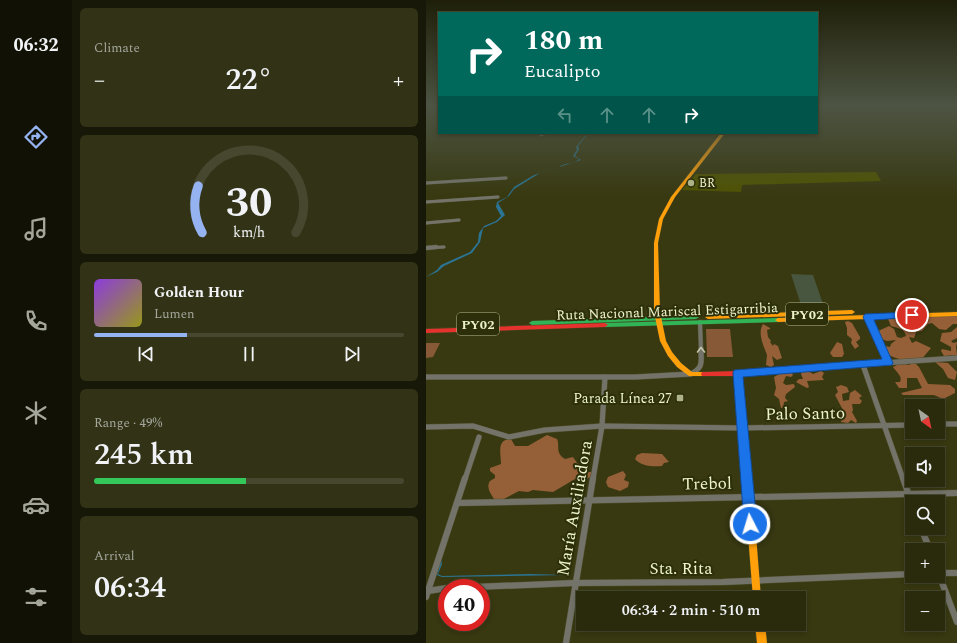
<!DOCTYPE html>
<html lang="en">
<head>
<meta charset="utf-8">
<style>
	body { margin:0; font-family:Spectral,serif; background:#323316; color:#f1f3f6; height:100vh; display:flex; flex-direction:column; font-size:15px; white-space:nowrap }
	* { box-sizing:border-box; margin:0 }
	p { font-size:13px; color:#a5a79d }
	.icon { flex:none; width:22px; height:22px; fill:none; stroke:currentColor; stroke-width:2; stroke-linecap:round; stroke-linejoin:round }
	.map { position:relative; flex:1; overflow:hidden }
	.details { display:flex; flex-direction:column; gap:8px; padding:8px; background:#171807; width:354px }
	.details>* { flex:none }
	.guide { position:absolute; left:12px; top:12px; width:380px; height:122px; border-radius:0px; box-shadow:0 2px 6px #0003,0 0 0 1px #46472e; background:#00695c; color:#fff; overflow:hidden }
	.needle { width:26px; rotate:147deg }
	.controls { position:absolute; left:479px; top:399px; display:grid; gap:8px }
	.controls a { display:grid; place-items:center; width:40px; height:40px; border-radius:0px; background:#2a2b0d; box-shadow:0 2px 6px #0003,0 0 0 1px #46472e; font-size:20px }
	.speed { position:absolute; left:12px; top:579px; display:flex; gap:8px; font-size:20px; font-weight:700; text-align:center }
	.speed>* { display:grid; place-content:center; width:52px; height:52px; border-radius:50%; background:#2a2b0d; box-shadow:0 2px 6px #0003,0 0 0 1px #46472e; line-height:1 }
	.speed .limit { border:6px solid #d22; background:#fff; color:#111 }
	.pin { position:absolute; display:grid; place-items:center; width:34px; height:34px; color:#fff; margin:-17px; border:2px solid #fff; border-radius:50%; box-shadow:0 1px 4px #0007 }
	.me { position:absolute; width:44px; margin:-22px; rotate:355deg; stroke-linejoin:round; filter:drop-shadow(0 0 3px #0008) }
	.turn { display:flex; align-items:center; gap:14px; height:84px; padding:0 20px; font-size:18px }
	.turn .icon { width:52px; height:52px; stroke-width:2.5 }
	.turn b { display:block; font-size:28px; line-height:34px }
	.lanes { display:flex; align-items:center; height:38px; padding:0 20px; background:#0003; justify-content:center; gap:20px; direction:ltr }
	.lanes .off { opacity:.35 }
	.big { font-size:30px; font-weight:600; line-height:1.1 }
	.details .widget { flex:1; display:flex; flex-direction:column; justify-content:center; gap:6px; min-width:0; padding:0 14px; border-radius:6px; background:#323316 }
	.details .dial { align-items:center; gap:0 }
	.dial svg { height:104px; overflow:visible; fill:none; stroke:#46472e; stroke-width:7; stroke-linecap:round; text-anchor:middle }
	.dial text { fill:#f1f3f6; stroke:none }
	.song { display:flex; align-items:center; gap:12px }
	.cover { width:48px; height:48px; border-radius:6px; background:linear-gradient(135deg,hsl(270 70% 55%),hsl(60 70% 35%)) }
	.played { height:4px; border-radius:2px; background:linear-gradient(90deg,#95b2f1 30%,#46472e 30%) }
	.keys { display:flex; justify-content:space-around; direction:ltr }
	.heat { display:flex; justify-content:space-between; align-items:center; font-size:22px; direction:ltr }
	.charge { height:6px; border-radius:3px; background:linear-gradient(90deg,#34c759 49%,#46472e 0) }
	.trip { position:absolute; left:150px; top:591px; width:230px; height:40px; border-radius:0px; background:#2a2b0d; box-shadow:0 2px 6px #0003,0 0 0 1px #46472e; font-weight:600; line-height:40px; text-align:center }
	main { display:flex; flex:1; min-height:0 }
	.tabs { display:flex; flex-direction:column; width:72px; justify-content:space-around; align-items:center; background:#111105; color:#a5a79d }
	.tabs .icon { width:28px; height:28px }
	.tabs .current { color:#95b2f1 }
	.tabs b { font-size:18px; color:#f1f3f6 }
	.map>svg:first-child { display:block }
	.built { fill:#4e5203 }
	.green { fill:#875936 }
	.forest { fill:#956038 }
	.water { fill:#2b7493 }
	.building { fill:#48563f }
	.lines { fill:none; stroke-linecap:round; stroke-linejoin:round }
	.street-far4-casing { stroke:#525332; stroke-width:3 }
	.street-far3-casing { stroke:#525332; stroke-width:3.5 }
	.street-far2-casing { stroke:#525332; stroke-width:5 }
	.street-far1-casing { stroke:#525332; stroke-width:6 }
	.street-casing { stroke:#525332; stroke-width:7 }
	.fast-casing { stroke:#525332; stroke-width:0.5 }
	.slow-casing { stroke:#525332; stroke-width:0.5 }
	.jam-casing { stroke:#525332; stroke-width:0.5 }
	.street-far4 { stroke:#74736a; stroke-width:2.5 }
	.street-far3 { stroke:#74736a; stroke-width:3 }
	.street-far2 { stroke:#74736a; stroke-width:4 }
	.street-far1 { stroke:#74736a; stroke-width:5 }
	.street { stroke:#74736a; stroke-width:6 }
	.fast { fill:#30b455; fill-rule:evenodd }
	.slow { fill:#ff9f0a; fill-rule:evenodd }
	.jam { fill:#e5322d; fill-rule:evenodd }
	.oneway { stroke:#c3c6a8 }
	.route { fill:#1a73e8; stroke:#114b97 }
	.poi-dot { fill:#aeb289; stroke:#2c2f0a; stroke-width:1.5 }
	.labels { text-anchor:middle; stroke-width:4; stroke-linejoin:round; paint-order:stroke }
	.far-poi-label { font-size:12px; fill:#eef3c9; stroke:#2c2f0a; text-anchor:start }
	.shield { fill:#2c2f0a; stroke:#b4b890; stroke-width:1 }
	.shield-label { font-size:13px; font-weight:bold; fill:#eef3c9 }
	.street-label { font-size:14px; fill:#eef3c9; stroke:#2c2f0a }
	.poi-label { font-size:14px; fill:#eef3c9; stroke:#2c2f0a; text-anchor:end }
	.near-street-label { font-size:17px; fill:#eef3c9; stroke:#2c2f0a }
</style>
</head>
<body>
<main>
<nav class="tabs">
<b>06:32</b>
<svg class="icon current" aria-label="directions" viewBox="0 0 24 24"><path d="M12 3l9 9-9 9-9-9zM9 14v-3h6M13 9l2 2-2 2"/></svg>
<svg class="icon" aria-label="music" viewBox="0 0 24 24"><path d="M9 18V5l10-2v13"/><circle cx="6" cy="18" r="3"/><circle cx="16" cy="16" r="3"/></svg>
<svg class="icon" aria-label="phone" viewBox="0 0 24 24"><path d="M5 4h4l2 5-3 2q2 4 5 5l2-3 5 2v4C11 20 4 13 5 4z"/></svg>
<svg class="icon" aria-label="climate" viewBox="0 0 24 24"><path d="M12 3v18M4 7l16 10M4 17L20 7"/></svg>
<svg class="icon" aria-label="car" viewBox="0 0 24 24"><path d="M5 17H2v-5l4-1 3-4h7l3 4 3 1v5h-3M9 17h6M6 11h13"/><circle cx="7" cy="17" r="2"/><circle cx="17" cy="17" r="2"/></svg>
<svg class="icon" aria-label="filters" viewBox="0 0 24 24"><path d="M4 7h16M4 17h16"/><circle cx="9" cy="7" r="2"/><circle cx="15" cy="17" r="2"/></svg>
</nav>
<section class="details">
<div class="widget"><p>Climate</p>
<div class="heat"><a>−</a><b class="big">22°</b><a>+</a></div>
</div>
<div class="widget dial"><svg viewBox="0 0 100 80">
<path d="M14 69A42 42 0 1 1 86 69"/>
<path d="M14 69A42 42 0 0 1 11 33" stroke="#95b2f1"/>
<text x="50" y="56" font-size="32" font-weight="700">30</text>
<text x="50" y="72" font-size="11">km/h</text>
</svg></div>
<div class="widget">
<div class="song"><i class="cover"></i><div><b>Golden Hour</b><p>Lumen</p></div></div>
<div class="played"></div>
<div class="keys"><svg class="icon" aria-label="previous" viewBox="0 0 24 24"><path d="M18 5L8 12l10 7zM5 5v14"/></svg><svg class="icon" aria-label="pause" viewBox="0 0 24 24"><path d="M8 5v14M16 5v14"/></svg><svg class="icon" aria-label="next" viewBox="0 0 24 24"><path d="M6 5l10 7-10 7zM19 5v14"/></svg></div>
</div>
<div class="widget"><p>Range · 49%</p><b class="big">245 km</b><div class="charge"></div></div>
<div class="widget"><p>Arrival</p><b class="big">06:34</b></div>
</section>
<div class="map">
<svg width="531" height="643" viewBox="0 0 531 643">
	<rect width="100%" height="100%" fill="#383911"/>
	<path class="built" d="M 450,172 L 455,181 L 316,185 L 315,192 L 256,190 L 270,174 Z"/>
	<g class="green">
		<path d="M 280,329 L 304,329 L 307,357 L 281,357 Z"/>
		<path d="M 0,343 L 14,343 L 7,357 L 0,358 Z"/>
	</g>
	<g class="forest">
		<path d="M 531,315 L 531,324 L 527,324 L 520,330 L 513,329 L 506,323 L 502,324 L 496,331 L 490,332 L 488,338 L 483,337 L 486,343 L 490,341 L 505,348 L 495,360 C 481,360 464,361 457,348 L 459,346 L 464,347 L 465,344 L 470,340 L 461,341 L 453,338 L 450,332 L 463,326 L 468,329 L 471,337 L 475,338 L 480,336 C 478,328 471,328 465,326 L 462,319 L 489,316 Z"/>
		<path d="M 422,321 L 426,323 L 434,337 L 434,339 L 430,342 L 433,346 L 429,349 L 425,343 L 426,339 L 421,335 L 421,328 L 419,322 Z"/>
		<path d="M 337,324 L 344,328 L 344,329 L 341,330 L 342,337 L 345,341 L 344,342 L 347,346 L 348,344 L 352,346 L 356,358 L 351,360 L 346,356 L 348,365 L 345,367 L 340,365 L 341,355 C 338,346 331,334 337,324 Z"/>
		<path d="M 531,327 L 531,338 L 525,341 L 527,343 L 531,342 L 530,347 L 531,355 L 518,356 L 515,351 L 516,349 L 525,351 L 525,347 L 514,341 L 516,333 L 525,332 Z"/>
		<path d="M 411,342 L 416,344 L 418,354 L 416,357 L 407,357 L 404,353 Z"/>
		<path d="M 488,362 L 493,367 L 502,384 L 524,385 L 529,389 L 529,393 L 517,399 L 508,395 L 477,395 L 475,393 L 496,388 L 491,378 L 481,378 L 481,388 L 473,388 L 469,382 L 474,382 C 477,376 470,372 467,367 L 475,363 L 483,365 Z"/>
		<path d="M 509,362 L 522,363 L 531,372 L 529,380 L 522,378 L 517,369 Z"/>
		<path d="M 376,371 L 382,371 L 387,374 L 395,371 L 398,373 L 396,377 L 398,380 L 381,381 L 383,387 L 381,388 L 370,382 L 373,379 L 377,379 L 375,374 Z"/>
		<path d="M 357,372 L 365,372 L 367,375 L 365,377 L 360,376 L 357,383 L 360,385 L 368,384 L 369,387 L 360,394 L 359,398 L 362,401 L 358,402 L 357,408 L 355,408 L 353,399 L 348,395 L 350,388 L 348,377 Z"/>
		<path d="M 415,385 L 421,387 L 423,392 L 416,394 L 417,401 L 423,400 L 424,393 L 429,390 L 436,396 L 433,398 L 436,401 L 434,404 L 426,404 L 427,410 L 426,412 L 431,421 L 430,423 L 425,420 L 422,423 L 415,422 L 415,419 L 418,418 L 418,412 L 409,395 L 412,392 L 410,387 Z"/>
		<path d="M 121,435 L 131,439 C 134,446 129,453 139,459 L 147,457 L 151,463 L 158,465 L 156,470 L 158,472 L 167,472 L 165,477 L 157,480 L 149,479 L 127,492 L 107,490 L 102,492 L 93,491 L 76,500 L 68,499 C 64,493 60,487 64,481 L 69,478 L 69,475 L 64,471 L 64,468 L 75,464 C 75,454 70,439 85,439 L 89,446 L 102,446 Z"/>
		<path d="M 216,453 L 236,454 L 243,462 L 238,463 L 236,466 C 226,467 215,466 209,459 L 211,455 Z"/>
		<path d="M 197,471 L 200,475 L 198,480 L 203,482 L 202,487 L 194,491 L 182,487 L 180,482 L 182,477 Z"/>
	</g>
	<g class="water">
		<path d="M 170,133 L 161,135 L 152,146 L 153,149 L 149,156 L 155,160 L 114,173 L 88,189 L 83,196 L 72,203 L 79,215 L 71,222 L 57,228 L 54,242 L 46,253 L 18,266 L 11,272 L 0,277 L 11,270 L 15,265 L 44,252 L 52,242 L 53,233 L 58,226 L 70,221 L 75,216 L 70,207 L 71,202 L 81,197 L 88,187 L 108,175 L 133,167 C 139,162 148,165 153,159 L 147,156 L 151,150 L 150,147 L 159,136 Z"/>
		<path d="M 15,558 L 16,564 L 12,574 L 16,576 L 104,574 L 143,575 L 16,577 L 11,575 Z"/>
	</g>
	<path class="building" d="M 365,274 L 387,275 L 398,307 L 376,308 Z"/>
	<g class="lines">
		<g class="street-far4-casing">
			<path id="street-far4" d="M 115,135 L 120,133"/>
		</g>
		<g class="street-far3-casing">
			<g id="street-far3">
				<path d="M 0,183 L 80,178"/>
				<path d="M 0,202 L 72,197"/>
				<path d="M 0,223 L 33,220"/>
				<path d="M 0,248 L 18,247"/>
			</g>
		</g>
		<g class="street-far2-casing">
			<g id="street-far2">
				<path d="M 0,248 L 10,247"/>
				<path d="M 442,317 L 456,350"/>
				<path d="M 274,322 L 275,350"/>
			</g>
		</g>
		<g class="street-far1-casing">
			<g id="street-far1">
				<path d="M 456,349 L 462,363"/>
				<path d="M 437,365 L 477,479"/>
				<path d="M 312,373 L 531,358"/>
				<path d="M 0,377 L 209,377 L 265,374 C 278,367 275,362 275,349"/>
				<path d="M 512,424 L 531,424"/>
				<path d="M 0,427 L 47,426 L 83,437 L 119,430 L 176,426 L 316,428 L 486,425"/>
				<path d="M 39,479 L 53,437"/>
				<path d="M 167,479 L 176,426 L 179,377"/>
			</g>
		</g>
		<g class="street-casing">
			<g id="street">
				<path d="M 477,478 L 486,504"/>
				<path d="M 31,503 L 531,493"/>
				<path d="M 495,528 L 504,550"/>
				<path d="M 512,572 L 531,622"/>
				<path d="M 512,573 L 531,573"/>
				<path d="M 24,588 L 149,583 L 297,582 L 486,574"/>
				<path d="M 2,591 L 21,588"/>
				<path d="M 0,597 L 39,478"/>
				<path d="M 140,643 L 167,478"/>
			</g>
		</g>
		<g class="fast-casing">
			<g id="fast">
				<path d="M 270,315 L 273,317 L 270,319 L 106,325 L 103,323 L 106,321 Z"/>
				<path d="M 352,318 L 355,320 L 352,322 L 179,327 L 176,325 L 179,323 Z"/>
			</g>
		</g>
		<g class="slow-casing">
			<g id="slow">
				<path d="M 295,133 L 299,133 L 249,197 L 237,219 L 232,243 L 234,312 L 240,341 L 246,352 L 255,363 L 266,372 L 280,372 L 281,374 L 280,376 L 263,376 L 251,367 L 242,356 L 234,341 L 228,312 L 228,243 L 233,219 L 245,197 Z"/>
				<path d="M 426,310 L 429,312 L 426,314 L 282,319 L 279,317 L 282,315 Z"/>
				<path d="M 531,312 L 531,316 L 352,322 L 349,320 L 352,318 Z"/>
				<path d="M 326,531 L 329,532 L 330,535 L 335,598 L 327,598 L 322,535 L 323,532 Z"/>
				<path d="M 329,624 L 339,624 L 341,643 L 331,643 Z"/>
			</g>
		</g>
		<g class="jam-casing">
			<g id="jam">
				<path d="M 179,323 L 182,325 L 179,327 L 0,333 L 0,329 Z"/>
				<path d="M 312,371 L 314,371 L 315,373 L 330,535 L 329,538 L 326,539 L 323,538 L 322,535 L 309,376 L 276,376 L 275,374 L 276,372 L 278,372 Z"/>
			</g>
		</g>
		<use href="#street-far4" class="street-far4"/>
		<use href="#street-far3" class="street-far3"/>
		<use href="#street-far2" class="street-far2"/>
		<use href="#street-far1" class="street-far1"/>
		<use href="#street" class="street"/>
		<use href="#fast" class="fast"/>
		<use href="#slow" class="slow"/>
		<use href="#jam" class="jam"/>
	</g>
	<defs><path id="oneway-chevron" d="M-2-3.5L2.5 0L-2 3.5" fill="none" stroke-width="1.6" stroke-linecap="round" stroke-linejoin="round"/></defs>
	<use class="oneway" href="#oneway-chevron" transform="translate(275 350) rotate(-90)"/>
	<linearGradient id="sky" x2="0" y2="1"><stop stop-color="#1f1f09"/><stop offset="0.54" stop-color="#4d5443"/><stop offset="1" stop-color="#4d5443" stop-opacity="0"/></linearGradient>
	<rect width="531" height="196" fill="url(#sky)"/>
	<path class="route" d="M 486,312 L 491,315 L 489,317 L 448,320 L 467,363 L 466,365 L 317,377 L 331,524 L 329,529 L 324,531 L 320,529 L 318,524 L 307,373 L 308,370 L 456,359 L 437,317 L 439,314 Z"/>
	<g class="poi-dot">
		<circle cx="265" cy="183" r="4"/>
		<rect x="250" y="394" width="8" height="8" rx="2"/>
	</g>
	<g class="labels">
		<g class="far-poi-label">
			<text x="273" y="187">BR</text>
		</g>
		<g class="shield">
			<rect x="360" y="303" width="42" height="22" rx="3"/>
			<rect x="31" y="313" width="42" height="22" rx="3"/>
		</g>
		<g class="shield-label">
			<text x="381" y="319">PY02</text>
			<text x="52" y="329">PY02</text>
		</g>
		<g class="street-label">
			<text transform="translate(241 311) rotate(-2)" y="5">Ruta Nacional Mariscal Estigarribia</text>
		</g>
		<g class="poi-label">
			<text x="246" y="403">Parada Línea 27</text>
		</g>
		<g class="near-street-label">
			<text transform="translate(379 413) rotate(-1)" y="6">Palo Santo</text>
			<text transform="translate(281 483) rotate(-1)" y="6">Trebol</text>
			<text transform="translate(148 508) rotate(-80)" y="6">María Auxiliadora</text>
			<text x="255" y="574">Sta. Rita</text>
		</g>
	</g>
</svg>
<div class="controls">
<a><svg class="needle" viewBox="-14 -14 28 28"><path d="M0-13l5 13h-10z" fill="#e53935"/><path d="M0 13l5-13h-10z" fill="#a5a79d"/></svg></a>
<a><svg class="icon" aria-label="sound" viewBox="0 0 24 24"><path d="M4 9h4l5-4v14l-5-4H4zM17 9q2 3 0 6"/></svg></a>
<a><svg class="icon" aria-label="search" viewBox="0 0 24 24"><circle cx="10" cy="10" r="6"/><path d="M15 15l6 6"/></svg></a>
<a>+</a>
<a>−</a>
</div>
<div class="speed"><div class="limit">40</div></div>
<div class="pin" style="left:486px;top:315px;background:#d93025"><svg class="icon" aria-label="arrive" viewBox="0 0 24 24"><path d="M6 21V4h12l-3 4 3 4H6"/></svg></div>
<svg class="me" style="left:324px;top:524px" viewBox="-20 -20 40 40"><circle r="17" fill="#1a73e8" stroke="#fff" stroke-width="3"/><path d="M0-11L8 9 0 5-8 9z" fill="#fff"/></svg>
<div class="trip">06:34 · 2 min · 510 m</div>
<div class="guide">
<div class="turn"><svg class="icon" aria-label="right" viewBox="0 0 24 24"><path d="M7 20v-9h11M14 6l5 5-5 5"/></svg><div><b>180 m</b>Eucalipto</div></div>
<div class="lanes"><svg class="icon off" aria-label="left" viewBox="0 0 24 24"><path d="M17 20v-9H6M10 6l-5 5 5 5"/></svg><svg class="icon off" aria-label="ahead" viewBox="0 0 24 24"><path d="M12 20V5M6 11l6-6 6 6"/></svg><svg class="icon off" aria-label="ahead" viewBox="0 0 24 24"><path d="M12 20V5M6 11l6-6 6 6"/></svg><svg class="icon" aria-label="right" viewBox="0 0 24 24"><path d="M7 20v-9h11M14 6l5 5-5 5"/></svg></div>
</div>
</div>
</main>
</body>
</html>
